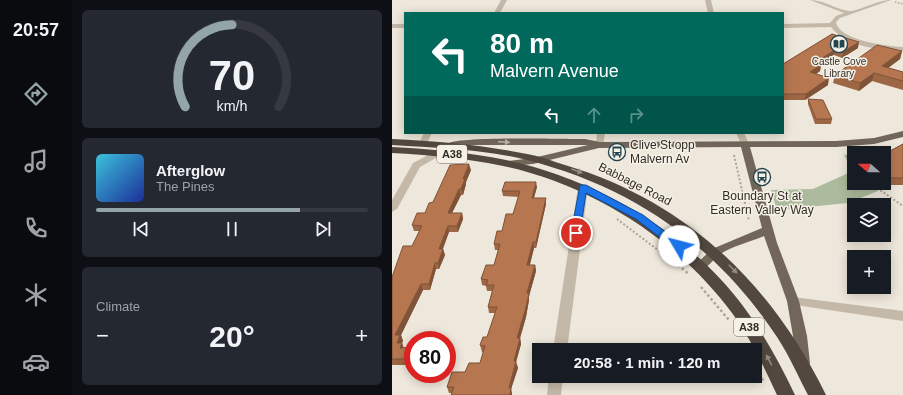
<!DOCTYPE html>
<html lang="en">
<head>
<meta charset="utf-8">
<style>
	body { margin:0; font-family:Helvetica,sans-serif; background:#242831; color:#f1f3f6; height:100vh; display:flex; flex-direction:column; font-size:15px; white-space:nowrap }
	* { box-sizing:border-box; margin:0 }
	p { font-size:13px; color:#9ea1a6 }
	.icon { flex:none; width:22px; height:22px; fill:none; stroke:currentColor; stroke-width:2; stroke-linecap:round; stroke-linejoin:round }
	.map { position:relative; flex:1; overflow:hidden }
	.sheet { display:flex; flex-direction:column; gap:10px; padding:10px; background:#0d0f14; width:320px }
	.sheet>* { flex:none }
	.hud { position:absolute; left:12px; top:12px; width:380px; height:122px; border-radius:0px; box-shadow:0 2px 10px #0003; background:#00695c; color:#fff; overflow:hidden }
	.needle { width:26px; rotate:290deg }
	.tools { position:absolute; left:455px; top:146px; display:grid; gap:8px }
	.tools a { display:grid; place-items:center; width:44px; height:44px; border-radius:0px; background:#171b24; box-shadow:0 2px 10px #0003; font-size:20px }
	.speed { position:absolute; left:12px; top:331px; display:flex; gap:8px; font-size:20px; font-weight:700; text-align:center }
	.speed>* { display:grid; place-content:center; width:52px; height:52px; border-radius:50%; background:#171b24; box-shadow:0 2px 10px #0003; line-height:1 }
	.speed .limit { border:6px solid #d22; background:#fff; color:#111 }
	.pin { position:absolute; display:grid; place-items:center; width:34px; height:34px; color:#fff; margin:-17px; border:2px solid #fff; border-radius:50%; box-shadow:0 1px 4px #0007 }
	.me { position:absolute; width:44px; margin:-22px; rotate:307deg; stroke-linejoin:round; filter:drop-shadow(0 0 3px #0008) }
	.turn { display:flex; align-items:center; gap:14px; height:84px; padding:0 20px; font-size:18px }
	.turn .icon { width:52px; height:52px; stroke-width:2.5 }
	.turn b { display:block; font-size:28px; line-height:34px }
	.lanes { display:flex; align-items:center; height:38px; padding:0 20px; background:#0003; justify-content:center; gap:20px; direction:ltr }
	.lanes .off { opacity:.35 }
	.big { font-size:30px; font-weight:700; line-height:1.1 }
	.sheet .widget { flex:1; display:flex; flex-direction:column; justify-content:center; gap:6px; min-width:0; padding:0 14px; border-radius:6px; background:#242831 }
	.sheet .dial { align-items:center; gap:0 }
	.dial svg { height:104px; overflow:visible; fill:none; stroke:#363941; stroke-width:7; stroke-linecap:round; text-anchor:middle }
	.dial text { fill:#f1f3f6; stroke:none }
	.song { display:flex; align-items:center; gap:12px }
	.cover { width:48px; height:48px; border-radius:6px; background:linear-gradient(135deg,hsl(190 70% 55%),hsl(230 70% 35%)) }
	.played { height:4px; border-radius:2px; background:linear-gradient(90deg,#94a5aa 75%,#363941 75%) }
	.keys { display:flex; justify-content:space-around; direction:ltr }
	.heat { display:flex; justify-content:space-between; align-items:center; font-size:22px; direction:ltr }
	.trip { position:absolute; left:140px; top:343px; width:230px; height:40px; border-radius:0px; background:#171b24; box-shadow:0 2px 10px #0003; font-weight:700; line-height:40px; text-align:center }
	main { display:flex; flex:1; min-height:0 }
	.tabs { display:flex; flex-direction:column; width:72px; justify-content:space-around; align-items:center; background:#090b0e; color:#9ea1a6 }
	.tabs .icon { width:28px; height:28px }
	.tabs .on { color:#94a5aa }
	.tabs b { font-size:18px; color:#f1f3f6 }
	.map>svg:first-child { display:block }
	.green { fill:#acbb9d }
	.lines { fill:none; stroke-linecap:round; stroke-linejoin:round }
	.path-far2 { stroke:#b0a393; stroke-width:1.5; stroke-dasharray:1.5 1.5; stroke-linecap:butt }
	.path-far1 { stroke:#b0a393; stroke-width:2; stroke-dasharray:2 2; stroke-linecap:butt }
	.path { stroke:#b0a393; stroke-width:2.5; stroke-dasharray:2.5 2.5; stroke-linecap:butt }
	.minor { fill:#c4b9a8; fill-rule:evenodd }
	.major { fill:#72665a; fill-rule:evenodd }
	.highway { fill:#52483f; fill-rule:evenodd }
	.wall { fill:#9d6645 }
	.shaded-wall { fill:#7f5338 }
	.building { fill:#b67750; stroke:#7f5338 }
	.oneway { fill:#bbb2a7 }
	.oneway2 { fill:#948c82 }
	.route { fill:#1a73e8; stroke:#114b97 }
	.labels { text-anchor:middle; stroke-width:3; stroke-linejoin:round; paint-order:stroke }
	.far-poi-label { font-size:10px; fill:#322c27; stroke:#f6f1e6 }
	.shield { fill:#f6f1e6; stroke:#6d6760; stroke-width:1 }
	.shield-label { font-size:11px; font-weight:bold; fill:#322c27 }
	.poi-label { font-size:12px; fill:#322c27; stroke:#f6f1e6; text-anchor:start }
	.street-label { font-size:12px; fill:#322c27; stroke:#f6f1e6 }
</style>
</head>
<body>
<main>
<nav class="tabs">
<b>20:57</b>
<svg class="icon on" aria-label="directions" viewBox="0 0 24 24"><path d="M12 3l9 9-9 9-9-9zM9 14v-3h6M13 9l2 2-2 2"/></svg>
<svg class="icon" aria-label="music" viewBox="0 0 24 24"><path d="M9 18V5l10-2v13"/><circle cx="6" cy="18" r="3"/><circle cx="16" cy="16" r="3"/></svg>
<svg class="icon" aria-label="phone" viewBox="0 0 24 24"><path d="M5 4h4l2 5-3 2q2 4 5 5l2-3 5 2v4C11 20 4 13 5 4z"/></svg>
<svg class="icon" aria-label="climate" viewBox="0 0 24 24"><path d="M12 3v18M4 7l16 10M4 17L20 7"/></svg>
<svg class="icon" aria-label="car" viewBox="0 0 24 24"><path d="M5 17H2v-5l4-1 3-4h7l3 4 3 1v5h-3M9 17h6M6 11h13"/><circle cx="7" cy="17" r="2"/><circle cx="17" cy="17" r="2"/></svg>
</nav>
<section class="sheet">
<div class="widget dial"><svg viewBox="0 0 100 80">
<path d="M14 69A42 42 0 1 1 86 69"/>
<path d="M14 69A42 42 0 0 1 50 6" stroke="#94a5aa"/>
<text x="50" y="56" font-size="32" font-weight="700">70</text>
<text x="50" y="72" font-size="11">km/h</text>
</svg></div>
<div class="widget">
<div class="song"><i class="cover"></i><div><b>Afterglow</b><p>The Pines</p></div></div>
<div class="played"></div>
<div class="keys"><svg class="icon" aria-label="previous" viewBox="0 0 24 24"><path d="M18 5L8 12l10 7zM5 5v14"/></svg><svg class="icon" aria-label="pause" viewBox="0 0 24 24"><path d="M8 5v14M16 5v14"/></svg><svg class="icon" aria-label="next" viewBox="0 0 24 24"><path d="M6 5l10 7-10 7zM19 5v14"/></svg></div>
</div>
<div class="widget"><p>Climate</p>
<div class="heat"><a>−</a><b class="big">20°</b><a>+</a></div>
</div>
</section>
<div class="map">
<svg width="511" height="395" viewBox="0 0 511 395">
	<rect width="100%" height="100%" fill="#eee7db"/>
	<path class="green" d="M 462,154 L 462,183 L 482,183 L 486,191 L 456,203 L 385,210 L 379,190 L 421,189 L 461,171 L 452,155 Z"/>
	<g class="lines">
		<path class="path-far2" d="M 503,2 L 511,4"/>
		<g class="path-far1">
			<path d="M 342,155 L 357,221"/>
			<path d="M 485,183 L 488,190 L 511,206"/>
			<path d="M 225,219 L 279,260"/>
		</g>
		<g class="path">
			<path d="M 278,259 L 297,274"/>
			<path d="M 309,287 L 337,320"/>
			<path d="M 363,365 L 372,382"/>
		</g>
		<g class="minor">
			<path d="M 109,0 L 115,0 L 108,13 L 102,13 Z"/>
			<path d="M 313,0 L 319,0 L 322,13 L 316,13 Z"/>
			<path d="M 418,0 C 432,0 443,9 457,11 C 465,12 485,0 499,0 L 448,18 L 444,22 C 447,41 496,46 511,47 L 511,51 C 488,50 454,47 439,27 L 391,28 L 391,24 L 438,23 L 444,16 L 452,13 Z"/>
			<rect x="0" y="24" width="13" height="4"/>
			<path d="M 32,133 L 40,133 L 34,145 L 31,146 L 27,143 Z"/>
			<path d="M 205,133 L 213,133 L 211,147 L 208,148 L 204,145 Z"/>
			<path d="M 344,133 L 352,133 L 357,144 L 356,146 L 350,146 Z"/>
			<path d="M 46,150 L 51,153 L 49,155 L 28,167 L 5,209 L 0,212 L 0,200 L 21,163 Z"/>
			<path d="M 191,184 L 196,187 L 175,350 L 161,350 L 186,187 Z"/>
			<path d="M 401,297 L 511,311 L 511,321 L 397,304 L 395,301 L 397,298 Z"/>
			<path d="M 157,376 L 171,376 L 169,395 L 155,395 Z"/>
		</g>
		<path class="major" d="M 511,131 L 511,137 L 482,144 L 444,147 L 358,147 L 385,243 L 407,301 L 415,336 L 418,363 L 416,367 L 411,369 L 406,367 L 404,363 L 401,336 L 395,301 L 372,236 C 358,242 340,246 327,255 C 320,260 314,272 304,269 L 302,266 L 320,249 L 370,228 L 349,147 L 207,148 L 141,164 L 119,166 L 116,165 L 114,163 L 116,161 L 141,158 L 196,145 L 80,145 L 59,147 L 55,144 C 63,136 174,139 193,139 L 208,142 L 444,141 L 482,138 Z"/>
		<g class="highway">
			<path d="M 0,139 C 46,141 90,145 135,154 C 148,156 160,161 173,165 C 294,201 379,283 434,395 L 416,395 C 406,376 397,355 385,337 C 324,245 241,187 135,160 C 91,149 45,148 0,145 Z"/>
			<path d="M 0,147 C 38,149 76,152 114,160 C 204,179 296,232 351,306 C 372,334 388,364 403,395 L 385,395 C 372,367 359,339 340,313 C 286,240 200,185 111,166 C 74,158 37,155 0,153 Z"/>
		</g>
	</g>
	<g class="wall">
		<path d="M 440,34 L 466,48 L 450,58 L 442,55 L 428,65 L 429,65 L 428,71 L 424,74 L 436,85 L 413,100 L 391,100 L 391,64 Z"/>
		<path d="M 510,51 L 508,59 L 496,68 L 511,72 L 511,90 L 480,81 L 467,91 L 441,83 L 443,75 Z"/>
		<path d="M 416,99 L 440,119 L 439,124 L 423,124 L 416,104 Z"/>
		<path d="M 511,144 L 511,185 L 489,185 L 487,183 L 492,183 L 492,153 L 475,153 L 476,152 L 496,152 Z"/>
		<path d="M 79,170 L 74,182 L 74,184 L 71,195 L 69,195 L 60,213 L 70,213 L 71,219 L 66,232 L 57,232 L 51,249 L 53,255 L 47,269 L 44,269 L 38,290 L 31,290 L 9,335 L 11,341 L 10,343 L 17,365 L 0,365 L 0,277 L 20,246 L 27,231 L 22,231 L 20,225 L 33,213 L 41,202 Z"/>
		<path d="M 145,187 L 142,198 L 154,204 L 144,248 L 142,248 L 138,265 L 143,265 L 144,271 L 137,296 L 137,300 L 134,317 L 128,338 L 129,344 L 124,362 L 126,368 L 119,389 L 120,394 L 57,393 L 55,387 L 73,372 L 88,363 L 91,352 L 90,352 L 88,345 L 95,337 L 103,313 L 97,313 L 96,307 L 100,291 L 95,291 L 94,286 L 90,285 L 89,279 L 102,265 L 106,250 L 103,250 L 102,244 L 121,214 L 127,197 L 111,196 L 110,191 Z"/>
	</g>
	<g class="shaded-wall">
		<path d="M 467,42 L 466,48 L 450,58 L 451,52 Z"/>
		<path d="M 443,50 L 442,55 L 421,69 L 422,63 Z"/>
		<path d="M 510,51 L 508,59 L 488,74 L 490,66 Z"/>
		<path d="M 429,65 L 428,71 L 417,79 L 418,72 Z"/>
		<path d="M 482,73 L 480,81 L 467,91 L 468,83 Z"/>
		<path d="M 437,78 L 436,85 L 413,100 L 414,94 Z"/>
		<path d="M 77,164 L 79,170 L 74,182 L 74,184 L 71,195 L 69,189 L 71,179 Z"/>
		<path d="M 144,182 L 145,187 L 140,204 L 140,198 Z"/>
		<path d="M 67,189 L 69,195 L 57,219 L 56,213 Z"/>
		<path d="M 154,198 L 154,204 L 144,248 L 144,242 Z"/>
		<path d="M 70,213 L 71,219 L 66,232 L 65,226 Z"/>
		<path d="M 56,226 L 57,232 L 48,255 L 47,249 Z"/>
		<path d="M 141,242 L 142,248 L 136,271 L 135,265 Z"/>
		<path d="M 51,249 L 53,255 L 47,269 L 46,263 Z"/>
		<path d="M 43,263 L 44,269 L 38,290 L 37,284 Z"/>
		<path d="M 143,265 L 144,271 L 137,296 L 137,300 L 134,317 L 128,338 L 129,344 L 124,362 L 126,368 L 119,389 L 120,394 L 120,395 L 118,395 L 117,388 L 122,361 L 125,338 L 135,293 Z"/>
		<path d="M 29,284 L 31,290 L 9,335 L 11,341 L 7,349 L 5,343 L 3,335 Z"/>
		<path d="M 10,343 L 12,349 L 8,348 Z"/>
		<path d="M 21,347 L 21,357 L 17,365 L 15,359 Z"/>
	</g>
	<g class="building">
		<path d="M 440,34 L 467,42 L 451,52 L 443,50 L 422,63 L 429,65 L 418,72 L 437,78 L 414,94 L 391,94 L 391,64 Z"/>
		<path d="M 485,45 L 510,51 L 490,66 L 511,72 L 511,81 L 482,73 L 468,83 L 443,75 Z"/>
		<path d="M 416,99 L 431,100 L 440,119 L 424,119 Z"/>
		<path d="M 511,144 L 511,178 L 492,178 L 492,153 L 476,153 L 476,152 L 496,152 Z"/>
		<path d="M 77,164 L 71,179 L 73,179 L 69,189 L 67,189 L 56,213 L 70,213 L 65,226 L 56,226 L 47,249 L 51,249 L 46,263 L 43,263 L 37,284 L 29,284 L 3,335 L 8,335 L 5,343 L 10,343 L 8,348 L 21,347 L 15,359 L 0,359 L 0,277 L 11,246 L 20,246 L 30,226 L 20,225 L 25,213 L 33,213 L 37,203 L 41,202 L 58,165 Z"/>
		<path d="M 113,182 L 144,182 L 140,198 L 154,198 L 144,242 L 141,242 L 135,265 L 143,265 L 135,293 L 137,294 L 133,311 L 125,338 L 128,338 L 122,361 L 124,361 L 117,388 L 119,388 L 118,395 L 59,395 L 62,387 L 55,387 L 60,372 L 73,372 L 77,363 L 88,363 L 93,346 L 88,345 L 91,337 L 95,337 L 105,307 L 96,307 L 102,285 L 94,285 L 96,280 L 89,279 L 94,265 L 102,265 L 108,244 L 102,244 L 105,231 L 110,231 L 114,214 L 121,214 L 128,191 L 110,191 Z"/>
	</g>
	<defs><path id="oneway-solid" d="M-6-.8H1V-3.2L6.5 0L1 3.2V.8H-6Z"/></defs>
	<use class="oneway" href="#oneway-solid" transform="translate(112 142) rotate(2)"/>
	<g class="oneway2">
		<use href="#oneway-solid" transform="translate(185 171) rotate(20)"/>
		<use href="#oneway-solid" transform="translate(341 269) rotate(46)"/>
		<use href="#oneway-solid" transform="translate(377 360) rotate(-118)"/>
	</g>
	<path class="route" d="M 188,185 L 194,185 L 251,215 L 292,246 L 287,249 L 283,249 L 244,219 L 194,193 L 188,233 L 187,235 L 180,235 L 179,233 Z"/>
	<defs>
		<g id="library-ring" transform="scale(0.9)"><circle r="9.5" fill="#f6f1e6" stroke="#22454e" stroke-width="1.5"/><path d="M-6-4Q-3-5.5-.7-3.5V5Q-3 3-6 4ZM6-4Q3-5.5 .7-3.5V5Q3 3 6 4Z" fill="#22454e"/></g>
		<g id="bus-ring" transform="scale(0.9)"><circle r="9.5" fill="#f6f1e6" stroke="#22454e" stroke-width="1.5"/><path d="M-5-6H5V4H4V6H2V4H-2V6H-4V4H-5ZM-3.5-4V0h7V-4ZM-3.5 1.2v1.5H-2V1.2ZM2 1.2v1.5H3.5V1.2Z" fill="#22454e"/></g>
	</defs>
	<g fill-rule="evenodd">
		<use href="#library-ring" x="447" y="44"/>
		<use href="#bus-ring" x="225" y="152"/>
		<use href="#bus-ring" x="370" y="177"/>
	</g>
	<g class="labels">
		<g class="far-poi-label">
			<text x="447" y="65">Castle Cove<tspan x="447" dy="12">Library</tspan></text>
		</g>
		<g class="shield">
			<rect x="45" y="145" width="30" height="18" rx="3"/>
			<rect x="342" y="318" width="30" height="18" rx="3"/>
		</g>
		<g class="shield-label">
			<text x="60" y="158">A38</text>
			<text x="357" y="331">A38</text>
		</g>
		<g class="poi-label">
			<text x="238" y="149">Clive St opp<tspan x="238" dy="14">Malvern Av</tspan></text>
			<text x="370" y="200" text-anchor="middle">Boundary St at<tspan x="370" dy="14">Eastern Valley Way</tspan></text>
		</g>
		<g class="street-label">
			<text transform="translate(243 184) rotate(27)" y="4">Babbage Road</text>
		</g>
	</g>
</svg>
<div class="tools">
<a><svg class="needle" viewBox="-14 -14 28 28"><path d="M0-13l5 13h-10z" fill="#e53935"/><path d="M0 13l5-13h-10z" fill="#9ea1a6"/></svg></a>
<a><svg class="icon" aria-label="layers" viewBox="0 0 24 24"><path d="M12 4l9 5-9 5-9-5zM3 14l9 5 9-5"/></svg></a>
<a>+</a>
</div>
<div class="speed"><div class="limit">80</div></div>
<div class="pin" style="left:184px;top:233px;background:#d93025"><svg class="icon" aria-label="arrive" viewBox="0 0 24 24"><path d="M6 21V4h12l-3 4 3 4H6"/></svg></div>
<svg class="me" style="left:287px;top:246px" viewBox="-20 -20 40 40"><circle r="19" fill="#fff"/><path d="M0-13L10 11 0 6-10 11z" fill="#1a73e8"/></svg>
<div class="trip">20:58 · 1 min · 120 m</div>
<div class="hud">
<div class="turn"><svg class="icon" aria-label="left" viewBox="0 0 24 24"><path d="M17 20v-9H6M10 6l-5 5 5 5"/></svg><div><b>80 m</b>Malvern Avenue</div></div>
<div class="lanes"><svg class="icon" aria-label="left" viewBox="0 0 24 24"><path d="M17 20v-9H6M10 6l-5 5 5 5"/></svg><svg class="icon off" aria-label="ahead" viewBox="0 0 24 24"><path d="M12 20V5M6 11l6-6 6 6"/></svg><svg class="icon off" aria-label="right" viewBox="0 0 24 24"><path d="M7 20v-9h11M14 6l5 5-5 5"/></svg></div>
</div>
</div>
</main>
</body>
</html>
